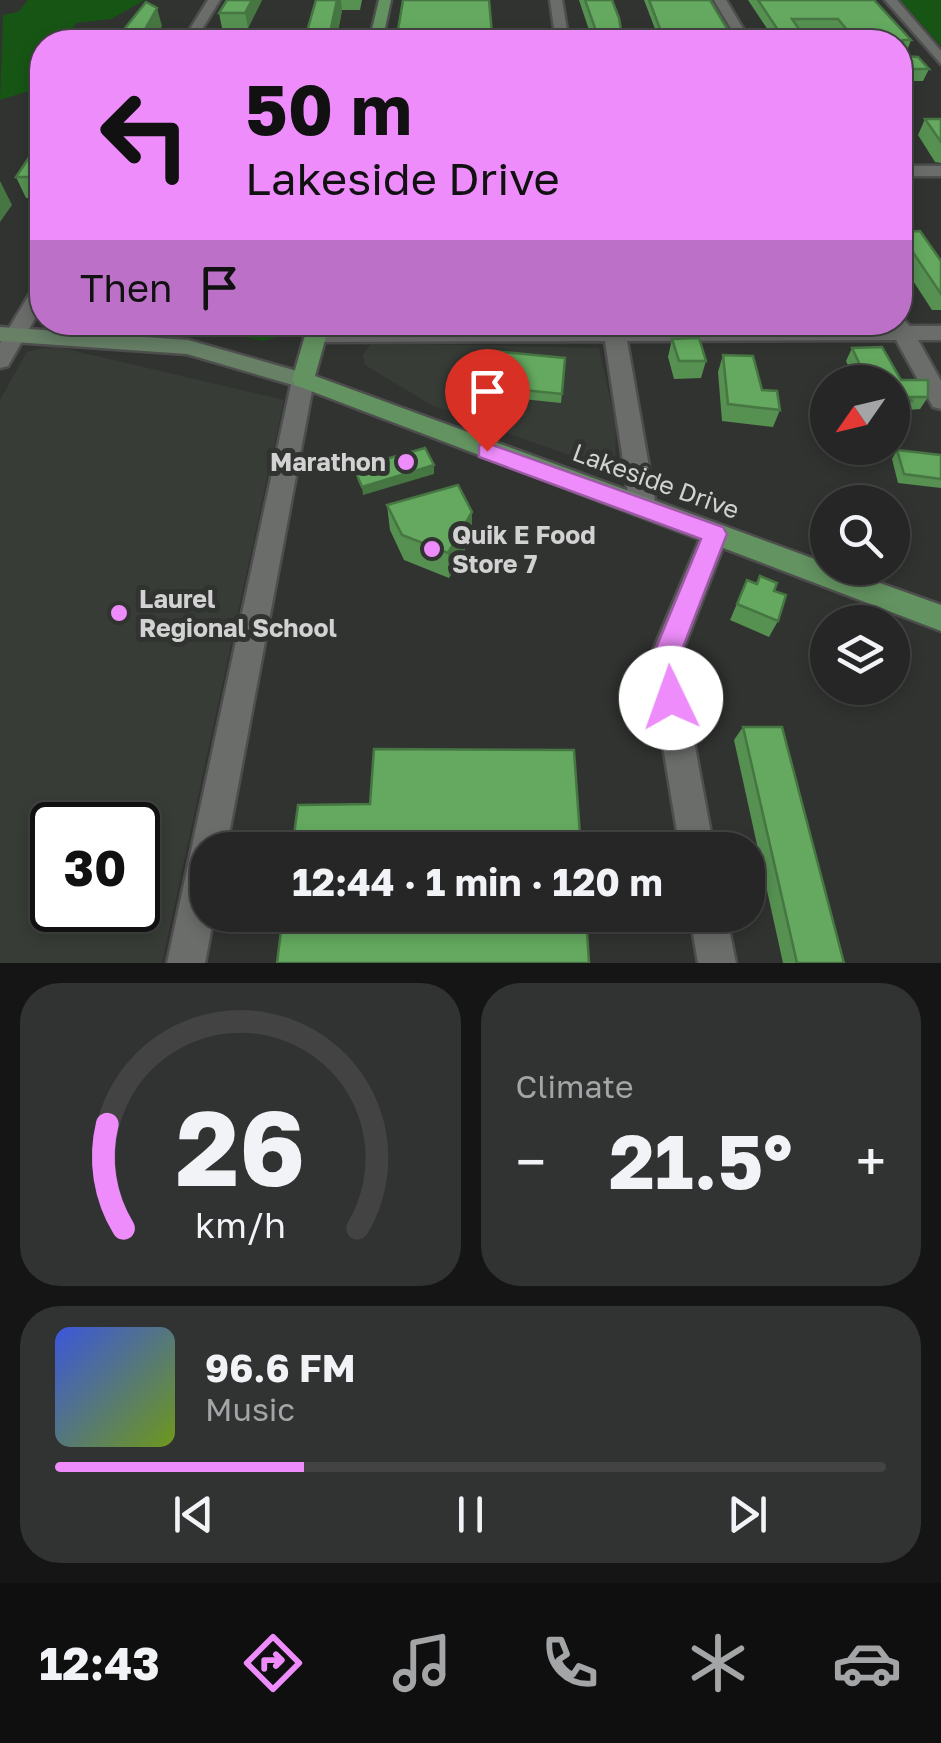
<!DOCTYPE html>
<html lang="en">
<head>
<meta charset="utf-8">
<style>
	body { margin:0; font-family:"Golos Text",sans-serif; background:#313232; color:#f1f3f6; height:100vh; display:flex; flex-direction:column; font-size:38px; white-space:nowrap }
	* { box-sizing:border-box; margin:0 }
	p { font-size:32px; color:#a3a5a7 }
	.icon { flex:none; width:55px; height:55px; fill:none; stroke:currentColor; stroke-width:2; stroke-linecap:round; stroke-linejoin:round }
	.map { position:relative; height:963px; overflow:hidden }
	.details { display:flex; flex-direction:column; gap:20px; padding:20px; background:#141514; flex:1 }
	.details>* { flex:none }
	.banner { position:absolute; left:30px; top:30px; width:882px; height:305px; border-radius:40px; box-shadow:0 5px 15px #0003,0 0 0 2px #424342; background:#ed8cfa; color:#111; overflow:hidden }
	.needle { width:65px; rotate:236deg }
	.buttons { position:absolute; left:810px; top:365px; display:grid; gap:20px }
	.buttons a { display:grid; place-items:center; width:100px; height:100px; border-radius:50%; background:#252625; box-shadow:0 5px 15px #0003,0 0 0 2px #424342; font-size:50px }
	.speed { position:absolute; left:30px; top:802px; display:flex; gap:20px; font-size:50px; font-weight:700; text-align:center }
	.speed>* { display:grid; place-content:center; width:130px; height:130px; border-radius:50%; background:#252625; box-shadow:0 5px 15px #0003,0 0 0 2px #424342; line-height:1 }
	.speed .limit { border:5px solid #111; border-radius:15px; background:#fff; color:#111 }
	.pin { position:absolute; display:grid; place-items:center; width:85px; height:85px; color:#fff; margin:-102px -42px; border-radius:50% 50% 50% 0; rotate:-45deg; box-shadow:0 0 10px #0007 }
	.pin .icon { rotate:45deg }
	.me { position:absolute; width:110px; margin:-55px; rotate:357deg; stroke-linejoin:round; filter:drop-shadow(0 0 8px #0008) }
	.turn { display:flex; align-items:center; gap:35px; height:210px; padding:0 50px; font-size:45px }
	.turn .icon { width:130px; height:130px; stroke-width:2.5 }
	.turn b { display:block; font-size:70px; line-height:85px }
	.then { display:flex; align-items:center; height:95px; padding:0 50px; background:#0003; gap:20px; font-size:38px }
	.big { font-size:75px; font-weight:700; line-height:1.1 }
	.details .card { flex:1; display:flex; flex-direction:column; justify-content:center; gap:15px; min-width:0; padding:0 35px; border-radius:40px; background:#313232 }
	.details .dial { align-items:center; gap:0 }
	.dial svg { height:260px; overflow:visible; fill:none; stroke:#424342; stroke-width:7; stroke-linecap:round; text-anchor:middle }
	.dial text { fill:#f1f3f6; stroke:none }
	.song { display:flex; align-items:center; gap:30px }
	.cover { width:120px; height:120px; border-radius:15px; background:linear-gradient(135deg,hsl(230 70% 55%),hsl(80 70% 35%)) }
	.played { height:10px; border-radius:5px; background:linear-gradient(90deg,#ed8cfa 30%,#424342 30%) }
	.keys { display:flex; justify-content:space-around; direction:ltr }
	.heat { display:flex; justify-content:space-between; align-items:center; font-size:55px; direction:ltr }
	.details .tiles { flex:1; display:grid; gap:20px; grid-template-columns:1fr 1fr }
	.card:last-child { grid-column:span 2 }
	.trip { position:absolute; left:190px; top:832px; width:575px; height:100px; border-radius:40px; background:#252625; box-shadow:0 5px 15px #0003,0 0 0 2px #424342; font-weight:700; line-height:100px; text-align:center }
	.dock { display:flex; height:160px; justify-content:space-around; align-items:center; background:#0f0f0f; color:#a3a5a7 }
	.dock .icon { width:70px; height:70px }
	.dock .on { color:#ed8cfa }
	.dock b { font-size:45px; color:#f1f3f6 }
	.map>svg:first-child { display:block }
	.built { fill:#373d36; fill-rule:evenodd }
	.green { fill:#175515 }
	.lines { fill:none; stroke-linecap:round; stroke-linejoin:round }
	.minor-casing { stroke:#4d4e4d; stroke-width:5 }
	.secondary-casing { stroke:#4d4e4d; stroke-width:5 }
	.primary-casing { stroke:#4d4e4d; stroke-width:5 }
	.minor { fill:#6b6d6b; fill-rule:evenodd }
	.secondary { fill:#678066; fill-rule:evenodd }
	.primary { fill:#639360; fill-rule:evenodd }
	.wall { fill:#569152 }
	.shaded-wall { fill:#467642 }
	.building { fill:#64a95f; stroke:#467642; stroke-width:2.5 }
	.route { fill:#ed8cfa; stroke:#9a5ba2; stroke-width:2.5 }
	.poi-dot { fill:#ed8cfa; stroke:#313331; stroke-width:4 }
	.labels { text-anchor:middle; stroke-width:10; stroke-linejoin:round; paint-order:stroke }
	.poi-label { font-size:25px; font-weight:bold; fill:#d1d2d1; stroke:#313331; text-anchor:start }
	.street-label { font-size:25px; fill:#d1d2d1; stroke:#313331 }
</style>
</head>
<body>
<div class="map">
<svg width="941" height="963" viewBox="0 0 941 963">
	<rect width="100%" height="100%" fill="#313331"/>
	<g class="built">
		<path d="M 371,343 L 599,348 L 616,426 L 615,465 L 607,469 L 431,405 L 365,365 L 363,355 Z"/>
		<path d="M 54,346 L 284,400 L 162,963 L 0,963 L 0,400 L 27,352 ZM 52,825 L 138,825 L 138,910 L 52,910 Z"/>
	</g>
	<g class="green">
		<path d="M 28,0 L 145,0 L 111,19 L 76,23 L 65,42 L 42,42 L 42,87 L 0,100 L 3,15 L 18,12 Z"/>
		<path d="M 900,0 L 941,0 L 941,46 Z"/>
		<path d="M 192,322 L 283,322 L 283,323 L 280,336 L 263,341 L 189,325 Z"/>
	</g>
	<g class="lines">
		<g class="minor-casing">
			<g id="minor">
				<path d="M 208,0 L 220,0 L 194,42 L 182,42 Z"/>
				<path d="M 550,0 L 562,0 L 569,42 L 556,42 Z"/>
				<path d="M 714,0 L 726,0 L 751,42 L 739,42 Z"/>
				<path d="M 885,0 L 897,0 L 941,51 L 941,64 Z"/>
				<rect x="900" y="166" width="41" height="10"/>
				<path d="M 42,283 L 42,306 L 8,366 L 0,368 L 0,343 L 35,285 Z"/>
				<path d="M 900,316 L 910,326 L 941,326 L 941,340 L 918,340 L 941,381 L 941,409 L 933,407 L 896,340 L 627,341 L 656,507 L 652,514 L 634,514 L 630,507 L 605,341 L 317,342 L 306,335 L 317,328 L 603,327 L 603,322 L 623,322 L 624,327 L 889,326 L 887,322 L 900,322 Z"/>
				<path d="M 303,372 L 314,380 L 226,850 L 208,850 L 208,915 L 214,915 L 205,963 L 167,963 L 292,380 Z"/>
				<path d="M 715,523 L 724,526 L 728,534 L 679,660 L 714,850 L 680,850 L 649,660 L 702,534 L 706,526 Z"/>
				<path d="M 690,915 L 726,915 L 736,963 L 698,963 Z"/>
			</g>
		</g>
		<g class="secondary-casing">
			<path id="secondary" d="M 0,327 L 188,340 L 311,375 L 314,380 L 303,388 L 187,354 L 0,341 Z"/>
		</g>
		<g class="primary-casing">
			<g id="primary">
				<path d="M 379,0 L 391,0 L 382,42 L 369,42 Z"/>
				<path d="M 309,322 L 330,322 L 315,376 L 828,564 L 828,568 L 838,568 L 941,605 L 941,631 L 295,385 L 292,380 Z"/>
			</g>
		</g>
		<use href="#minor" class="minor"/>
		<use href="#secondary" class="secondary"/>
		<use href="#primary" class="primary"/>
	</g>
	<g class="wall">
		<path d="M 227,0 L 262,0 L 248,28 L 222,28 L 219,13 Z"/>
		<path d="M 316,0 L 362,0 L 360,10 L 342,10 L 336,42 L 304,42 Z"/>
		<path d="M 403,0 L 492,34 L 492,42 L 396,42 Z"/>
		<path d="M 579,0 L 612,0 L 623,42 L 593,42 Z"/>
		<path d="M 644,0 L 710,0 L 735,42 L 660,42 Z"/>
		<path d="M 748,0 L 874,0 L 911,40 L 907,51 L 902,51 L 902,56 L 929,69 L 923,81 L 900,81 L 900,42 L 843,42 L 834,30 L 800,31 L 808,42 L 776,42 Z"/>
		<path d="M 925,119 L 941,119 L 941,163 L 935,162 L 918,135 Z"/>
		<path d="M 42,138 L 42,198 L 26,198 L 16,177 Z"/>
		<path d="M 900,232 L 941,261 L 941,310 L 932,310 L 900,261 Z"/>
		<path d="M 672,339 L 706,361 L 701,378 L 674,379 L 668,357 Z"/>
		<path d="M 852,348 L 928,397 L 920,409 L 907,410 L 904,414 L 892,413 L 892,382 L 856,382 L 846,361 Z"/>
		<path d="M 723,355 L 762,390 L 780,410 L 773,427 L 722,421 L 718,372 Z"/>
		<path d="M 565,358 L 561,403 L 484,395 L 484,386 Z"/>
		<path d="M 897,450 L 941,455 L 941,488 L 898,483 L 892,459 Z"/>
		<path d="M 387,505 L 472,537 L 449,578 L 404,560 L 390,530 Z"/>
		<path d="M 760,576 L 774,591 L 778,621 L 769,637 L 730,620 L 747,580 L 756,583 Z"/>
		<path d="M 743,727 L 844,963 L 783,963 L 734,740 Z"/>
	</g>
	<g class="shaded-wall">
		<path d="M 252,0 L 262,0 L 248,28 L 245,13 Z"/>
		<path d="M 337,0 L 341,0 L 342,10 L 336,42 L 328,42 Z"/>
		<path d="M 157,8 L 162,26 L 154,42 L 138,42 Z"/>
		<path d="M 0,181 L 12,205 L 0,222 Z"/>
		<path d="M 434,465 L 434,474 L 363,495 L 362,487 Z"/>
		<path d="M 472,512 L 472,537 L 449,578 L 448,553 Z"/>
	</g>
	<g class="building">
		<path d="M 227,0 L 252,0 L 245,13 L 219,13 Z"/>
		<path d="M 316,0 L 337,0 L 328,42 L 304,42 Z"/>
		<path d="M 403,0 L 489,0 L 492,34 L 453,34 L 453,42 L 396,42 Z"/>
		<path d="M 585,0 L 612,0 L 619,18 L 623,42 L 600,42 Z"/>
		<path d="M 649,0 L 710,0 L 735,42 L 665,42 Z"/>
		<path d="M 758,0 L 874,0 L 911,40 L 903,40 L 902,56 L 918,57 L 929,69 L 900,69 L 900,42 L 857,42 L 838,19 L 792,19 L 808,42 L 786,42 Z"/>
		<path d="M 146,2 L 157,8 L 138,42 L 114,42 Z"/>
		<path d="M 925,119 L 941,119 L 941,142 Z"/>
		<path d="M 42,138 L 42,174 L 40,177 L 16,177 Z"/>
		<path d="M 920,231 L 941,261 L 941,294 L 900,233 L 900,232 Z"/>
		<path d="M 699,338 L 706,361 L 679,361 L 672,339 Z"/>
		<path d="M 882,347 L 901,380 L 928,380 L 928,397 L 910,397 L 912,401 L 892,400 L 892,382 L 868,382 L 852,348 Z"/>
		<path d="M 491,351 L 565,358 L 562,394 L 484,386 Z"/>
		<path d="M 723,355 L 753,356 L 762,390 L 777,391 L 780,410 L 728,404 Z"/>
		<path d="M 425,448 L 434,465 L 362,487 L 354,468 Z"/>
		<path d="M 897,450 L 941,455 L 941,479 L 904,474 Z"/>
		<path d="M 458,485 L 472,512 L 448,553 L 402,535 L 387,505 Z"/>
		<path d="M 760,576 L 777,583 L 774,591 L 786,595 L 778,621 L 737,604 L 747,580 L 757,584 Z"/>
		<path d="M 743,727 L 782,727 L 844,963 L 797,963 Z"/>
		<path d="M 374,749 L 574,750 L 581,850 L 292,850 L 298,805 L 370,804 Z"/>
		<path d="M 283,915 L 586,915 L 589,963 L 277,963 Z"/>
	</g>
	<path class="route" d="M 487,443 L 723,527 L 727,534 L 678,660 L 685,698 L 681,707 L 671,711 L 661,707 L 651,660 L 701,539 L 479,457 L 479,445 Z"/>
	<g class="poi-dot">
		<circle cx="406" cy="462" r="10"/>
		<circle cx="432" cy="549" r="10"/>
		<circle cx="119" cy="613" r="10"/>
	</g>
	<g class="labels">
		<g class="poi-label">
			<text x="386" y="471" text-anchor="end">Marathon</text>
			<text x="452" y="544">Quik E Food<tspan x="452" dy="29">Store 7</tspan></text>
			<text x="139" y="608">Laurel<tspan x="139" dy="29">Regional School</tspan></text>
		</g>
		<g class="street-label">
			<text transform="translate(656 481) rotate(20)" y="9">Lakeside Drive</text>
		</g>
	</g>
</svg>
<div class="buttons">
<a><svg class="needle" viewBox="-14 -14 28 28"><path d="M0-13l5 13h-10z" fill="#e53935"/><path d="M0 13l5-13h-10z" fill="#a3a5a7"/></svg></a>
<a><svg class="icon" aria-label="search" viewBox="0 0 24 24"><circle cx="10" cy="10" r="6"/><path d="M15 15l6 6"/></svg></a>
<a><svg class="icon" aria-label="layers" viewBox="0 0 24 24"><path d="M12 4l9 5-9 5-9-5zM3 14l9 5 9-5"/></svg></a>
</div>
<div class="speed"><div class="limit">30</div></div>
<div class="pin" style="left:487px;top:451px;background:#d93025"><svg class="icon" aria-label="arrive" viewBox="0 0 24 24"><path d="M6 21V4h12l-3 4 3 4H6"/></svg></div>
<svg class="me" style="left:671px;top:698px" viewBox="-20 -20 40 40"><circle r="19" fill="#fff"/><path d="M0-13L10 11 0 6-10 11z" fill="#ed8cfa"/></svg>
<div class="trip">12:44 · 1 min · 120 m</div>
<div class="banner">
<div class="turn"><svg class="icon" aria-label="left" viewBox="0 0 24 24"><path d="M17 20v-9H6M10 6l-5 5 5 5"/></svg><div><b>50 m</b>Lakeside Drive</div></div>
<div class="then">Then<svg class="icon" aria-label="arrive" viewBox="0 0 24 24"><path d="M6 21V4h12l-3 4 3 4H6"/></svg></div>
</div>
</div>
<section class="details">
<div class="tiles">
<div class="card dial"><svg viewBox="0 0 100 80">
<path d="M14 69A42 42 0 1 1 86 69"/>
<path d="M14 69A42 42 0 0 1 9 37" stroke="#ed8cfa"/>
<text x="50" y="56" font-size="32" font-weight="700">26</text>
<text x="50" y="72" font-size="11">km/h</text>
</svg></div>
<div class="card"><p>Climate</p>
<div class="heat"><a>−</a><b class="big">21.5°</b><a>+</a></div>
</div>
<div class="card">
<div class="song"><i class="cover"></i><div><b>96.6 FM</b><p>Music</p></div></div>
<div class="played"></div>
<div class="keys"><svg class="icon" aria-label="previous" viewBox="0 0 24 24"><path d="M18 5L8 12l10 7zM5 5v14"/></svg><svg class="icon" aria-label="pause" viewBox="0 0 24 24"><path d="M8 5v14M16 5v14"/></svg><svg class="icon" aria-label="next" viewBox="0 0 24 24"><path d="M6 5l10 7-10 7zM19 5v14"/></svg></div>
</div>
</div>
</section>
<nav class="dock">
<b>12:43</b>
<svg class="icon on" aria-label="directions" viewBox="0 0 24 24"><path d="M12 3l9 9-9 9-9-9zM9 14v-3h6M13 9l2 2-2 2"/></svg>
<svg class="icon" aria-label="music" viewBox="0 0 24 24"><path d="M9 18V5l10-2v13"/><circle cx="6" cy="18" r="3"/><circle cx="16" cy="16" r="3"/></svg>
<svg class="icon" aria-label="phone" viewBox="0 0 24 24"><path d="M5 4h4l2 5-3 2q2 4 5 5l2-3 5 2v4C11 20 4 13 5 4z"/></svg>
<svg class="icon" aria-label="climate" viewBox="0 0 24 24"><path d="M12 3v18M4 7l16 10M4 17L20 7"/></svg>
<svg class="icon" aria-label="car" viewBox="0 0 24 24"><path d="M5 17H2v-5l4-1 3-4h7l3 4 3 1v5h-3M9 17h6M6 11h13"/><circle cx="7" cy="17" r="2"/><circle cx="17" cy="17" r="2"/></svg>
</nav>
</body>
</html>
